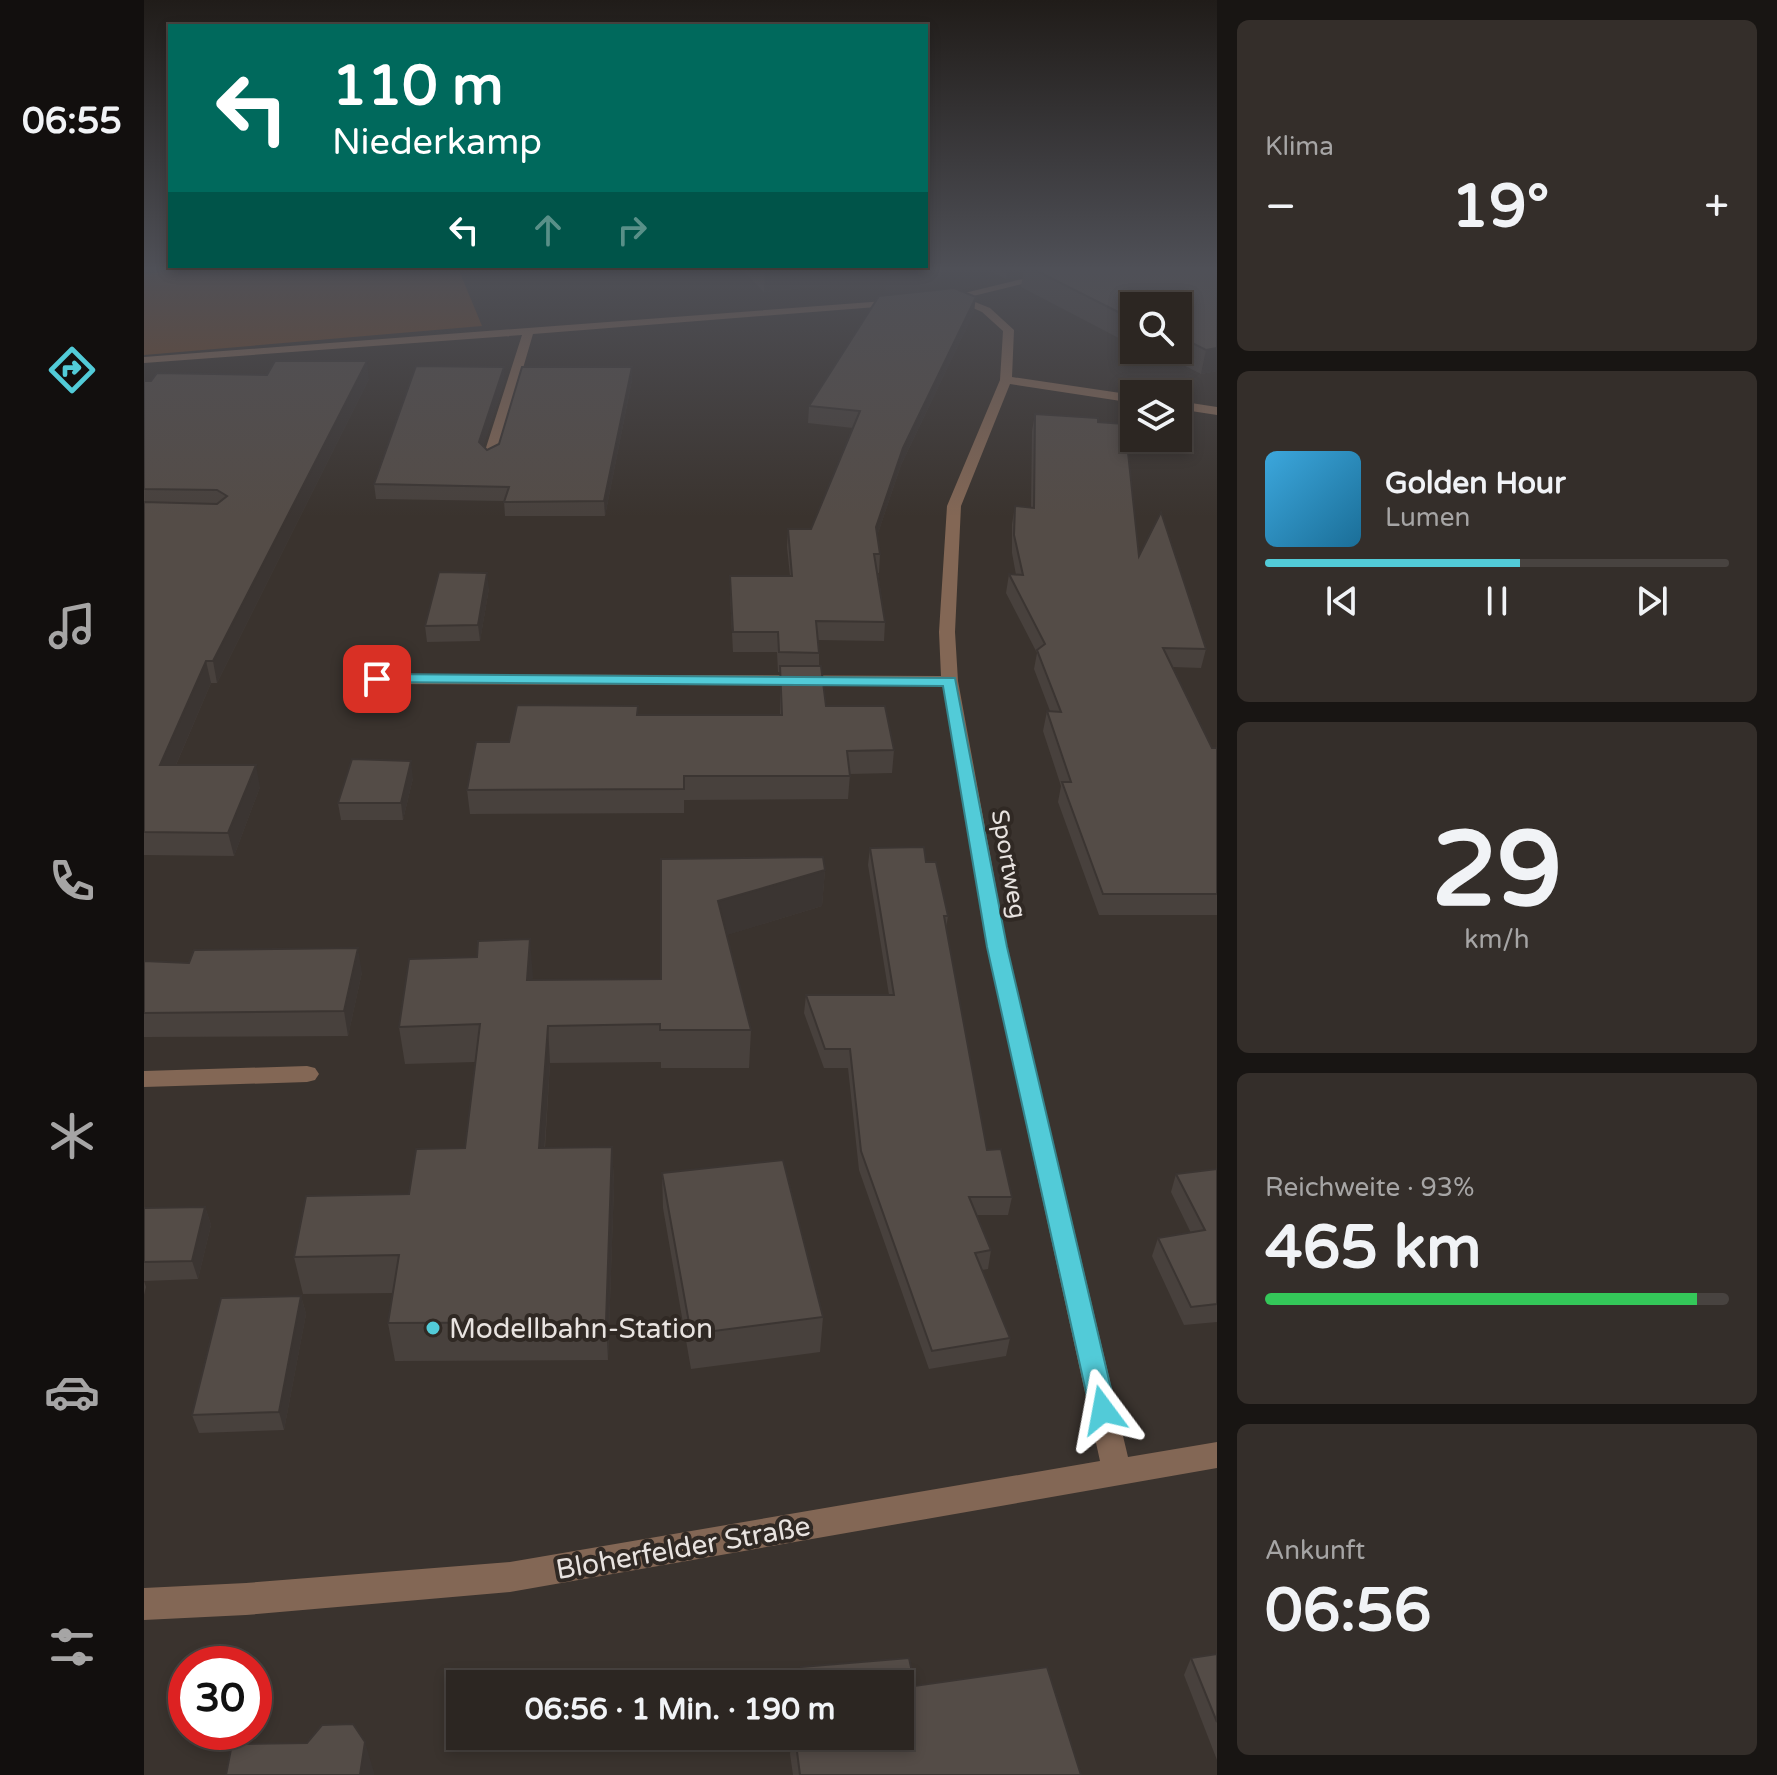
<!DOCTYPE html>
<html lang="de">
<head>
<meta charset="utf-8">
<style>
	body { margin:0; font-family:"Varela Round",sans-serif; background:#342e2a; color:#f1f3f6; height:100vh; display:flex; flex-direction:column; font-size:30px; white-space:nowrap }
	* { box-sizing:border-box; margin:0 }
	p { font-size:26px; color:#a6a5a5 }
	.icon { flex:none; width:44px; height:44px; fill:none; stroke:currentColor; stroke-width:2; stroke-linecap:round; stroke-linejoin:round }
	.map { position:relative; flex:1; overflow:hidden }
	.side { display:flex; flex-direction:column; gap:20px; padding:20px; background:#181513; width:560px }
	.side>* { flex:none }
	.guide { position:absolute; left:24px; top:24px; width:760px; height:244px; border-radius:0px; box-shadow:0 4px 12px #0003,0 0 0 2px #484340; background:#00695c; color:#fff; overflow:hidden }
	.controls { position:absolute; left:976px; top:292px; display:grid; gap:16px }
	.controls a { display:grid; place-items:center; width:72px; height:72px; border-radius:0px; background:#2c2622; box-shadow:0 4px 12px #0003,0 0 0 2px #484340; font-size:40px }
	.speed { position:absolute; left:24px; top:1646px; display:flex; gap:16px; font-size:40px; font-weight:700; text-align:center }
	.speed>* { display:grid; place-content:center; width:104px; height:104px; border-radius:50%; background:#2c2622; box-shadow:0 4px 12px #0003,0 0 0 2px #484340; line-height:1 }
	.speed .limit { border:12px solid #d22; background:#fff; color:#111 }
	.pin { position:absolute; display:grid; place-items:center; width:68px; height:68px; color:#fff; margin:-34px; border-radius:16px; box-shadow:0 4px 12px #0006 }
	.me { position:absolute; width:88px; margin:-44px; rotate:347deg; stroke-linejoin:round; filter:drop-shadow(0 0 6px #0008) }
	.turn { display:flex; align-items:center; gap:28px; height:168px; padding:0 32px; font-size:36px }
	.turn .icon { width:104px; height:104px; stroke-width:2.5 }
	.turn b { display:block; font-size:56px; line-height:68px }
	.lanes { display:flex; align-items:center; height:76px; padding:0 32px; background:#0003; justify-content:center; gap:40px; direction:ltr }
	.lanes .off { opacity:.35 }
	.big { font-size:60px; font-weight:700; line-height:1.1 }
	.side .card { flex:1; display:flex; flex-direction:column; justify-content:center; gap:12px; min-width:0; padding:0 28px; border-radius:12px; background:#342e2a }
	.side .dial { align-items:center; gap:0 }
	.dial b { font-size:104px; line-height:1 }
	.song { display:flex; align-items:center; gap:24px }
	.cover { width:96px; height:96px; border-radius:12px; background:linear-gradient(135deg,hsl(200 70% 55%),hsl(200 70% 35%)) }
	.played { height:8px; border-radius:4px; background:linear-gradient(90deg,#52cbd8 55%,#484340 55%) }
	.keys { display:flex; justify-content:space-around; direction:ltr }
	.heat { display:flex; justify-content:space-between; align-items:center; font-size:44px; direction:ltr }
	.charge { height:12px; border-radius:6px; background:linear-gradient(90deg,#34c759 93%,#484340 0) }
	.trip { position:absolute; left:302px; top:1670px; width:468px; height:80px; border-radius:0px; background:#2c2622; box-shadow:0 4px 12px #0003,0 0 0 2px #484340; font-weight:700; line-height:80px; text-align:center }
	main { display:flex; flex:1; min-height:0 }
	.tab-bar { display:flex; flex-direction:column; width:144px; justify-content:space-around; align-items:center; background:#120f0e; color:#a6a5a5 }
	.tab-bar .icon { width:56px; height:56px }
	.tab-bar .current { color:#52cbd8 }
	.tab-bar b { font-size:36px; color:#f1f3f6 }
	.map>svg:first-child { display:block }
	.green { fill:#6e4426 }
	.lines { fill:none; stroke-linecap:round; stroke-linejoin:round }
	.minor { fill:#836755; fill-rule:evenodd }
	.wall { fill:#48413d }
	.shaded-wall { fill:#3b3532 }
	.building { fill:#544c47; stroke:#3b3532; stroke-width:2 }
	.route { fill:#52cbd8; stroke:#35848c; stroke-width:2 }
	.poi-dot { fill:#52cbd8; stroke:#302924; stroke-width:3 }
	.labels { text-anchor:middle; stroke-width:8; stroke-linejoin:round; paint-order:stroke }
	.street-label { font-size:24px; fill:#e8e3e0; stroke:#302924 }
	.near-poi-label { font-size:28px; fill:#e8e3e0; stroke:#302924; text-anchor:start }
	.near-street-label { font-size:28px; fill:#e8e3e0; stroke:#302924 }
</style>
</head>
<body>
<main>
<nav class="tab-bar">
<b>06:55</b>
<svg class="icon current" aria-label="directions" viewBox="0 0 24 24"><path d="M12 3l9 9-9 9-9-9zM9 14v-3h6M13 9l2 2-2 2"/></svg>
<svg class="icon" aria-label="music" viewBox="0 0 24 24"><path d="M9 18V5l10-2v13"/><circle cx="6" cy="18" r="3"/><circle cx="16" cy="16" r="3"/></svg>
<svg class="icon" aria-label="phone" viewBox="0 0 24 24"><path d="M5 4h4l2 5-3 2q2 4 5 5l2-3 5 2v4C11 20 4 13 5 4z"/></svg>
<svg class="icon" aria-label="climate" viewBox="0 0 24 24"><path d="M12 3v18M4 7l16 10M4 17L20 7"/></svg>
<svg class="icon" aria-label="car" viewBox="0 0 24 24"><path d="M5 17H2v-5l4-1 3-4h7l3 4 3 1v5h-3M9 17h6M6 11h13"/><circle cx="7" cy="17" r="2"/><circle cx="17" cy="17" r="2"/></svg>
<svg class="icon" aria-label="filters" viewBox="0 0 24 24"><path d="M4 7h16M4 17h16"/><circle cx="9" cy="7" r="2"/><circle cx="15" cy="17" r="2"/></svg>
</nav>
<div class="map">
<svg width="1073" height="1775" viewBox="0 0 1073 1775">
	<rect width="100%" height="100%" fill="#3a332e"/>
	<path class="green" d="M 50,268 L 314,268 L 338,326 L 0,355 L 0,274 Z"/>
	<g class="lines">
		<g class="minor">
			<path d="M 924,268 L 943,268 L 821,298 L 846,308 L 870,330 L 868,377 L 990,395 L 990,403 L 866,384 L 817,506 L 811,632 L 814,681 L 863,947 L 984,1457 L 1073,1442 L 1073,1468 L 366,1592 L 102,1615 L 0,1620 L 0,1588 L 102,1583 L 366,1562 L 956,1461 L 843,947 L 799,686 L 233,684 L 225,679 L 233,674 L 797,676 L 795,632 L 803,506 L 856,380 L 859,331 L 838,312 L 804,297 Z"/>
			<path d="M 754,300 L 758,301 L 758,305 L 389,334 L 353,457 L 346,461 L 339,457 L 378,335 L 0,363 L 0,357 Z"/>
			<path d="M 1034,401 L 1073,407 L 1073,415 L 1034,409 Z"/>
			<path d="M 163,1066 L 171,1068 L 175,1074 L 171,1080 L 163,1082 L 0,1087 L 0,1071 Z"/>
		</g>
	</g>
	<g class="wall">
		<path d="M 597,268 L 1073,268 L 1073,371 L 1057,374 L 1024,357 L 1016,359 L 999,350 L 1034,350 L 1034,306 L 990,306 L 990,346 L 877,287 L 879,275 L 862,279 L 848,272 L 843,283 L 815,290 L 830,312 L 757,465 L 733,536 L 736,554 L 735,573 L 734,573 L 741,622 L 740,641 L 674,640 L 675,653 L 675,666 L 682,706 L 750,750 L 748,773 L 706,774 L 704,799 L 540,800 L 540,813 L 326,814 L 323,790 L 365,742 L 494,715 L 636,715 L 636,672 L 634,672 L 633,652 L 589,652 L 586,595 L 586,576 L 646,576 L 643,547 L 644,529 L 667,529 L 709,428 L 664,423 L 665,406 L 742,295 L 743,279 L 620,292 Z"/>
		<path d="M 488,367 L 488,380 L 461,516 L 361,516 L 360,501 L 232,499 L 230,484 L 361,380 L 339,446 L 343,450 Z"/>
		<path d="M 225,379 L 73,683 L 67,683 L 32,765 L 116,787 L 90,856 L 0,855 L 0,381 Z"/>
		<path d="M 891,414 L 954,422 L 995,556 L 1062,649 L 1057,668 L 1029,667 L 1068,748 L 1073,748 L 1073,915 L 955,915 L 914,802 L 917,786 L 899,731 L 903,711 L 906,711 L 890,669 L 893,653 L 862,593 L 865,574 L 872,575 L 868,553 L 868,524 L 871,506 L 887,508 L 888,431 Z"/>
		<path d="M 345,588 L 336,641 L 283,642 L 281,626 Z"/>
		<path d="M 269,778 L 259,820 L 197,820 L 194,803 Z"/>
		<path d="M 726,848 L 782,862 L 804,916 L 802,928 L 843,1150 L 868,1197 L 864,1215 L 833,1215 L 847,1250 L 844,1269 L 838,1270 L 866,1338 L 862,1356 L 785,1369 L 715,1170 L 704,1068 L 680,1068 L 660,1013 L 662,995 L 745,995 L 724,865 Z"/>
		<path d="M 517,859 L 681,870 L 678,906 L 582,935 L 607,1030 L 605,1068 L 517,1068 L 517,1062 L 406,1063 L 401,1148 L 468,1147 L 470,1185 L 464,1360 L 251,1361 L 244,1323 L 249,1293 L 159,1294 L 150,1257 L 265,1194 L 321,1148 L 331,1062 L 261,1064 L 255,1027 L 389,976 L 388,980 L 517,979 Z"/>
		<path d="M 0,961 L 218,972 L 204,1036 L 0,1037 Z"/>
		<path d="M 1073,1169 L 1073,1322 L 1040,1325 L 1008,1256 L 1014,1238 L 1047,1233 L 1027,1192 L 1032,1174 Z"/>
		<path d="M 518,1173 L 679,1317 L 676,1352 L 547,1369 L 519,1208 Z"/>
		<path d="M 61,1207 L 67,1225 L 54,1279 L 0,1281 L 2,1287 L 0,1295 L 0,1208 Z"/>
		<path d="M 157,1296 L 162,1314 L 140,1430 L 55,1433 L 48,1415 Z"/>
		<path d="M 1073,1654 L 1073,1760 L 1040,1675 L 1047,1658 Z"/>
		<path d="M 657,1667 L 771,1686 L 937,1775 L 649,1775 L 646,1754 L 648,1736 L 756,1736 L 756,1684 L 655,1684 Z"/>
	</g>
	<g class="shaded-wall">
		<path d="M 637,268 L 848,268 L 843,283 L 810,291 L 741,298 L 743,279 L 620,292 L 621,270 Z"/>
		<path d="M 863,268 L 880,268 L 879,275 L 862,279 Z"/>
		<path d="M 832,297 L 830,312 L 757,465 L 730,545 L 732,527 L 759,448 Z"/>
		<path d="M 1073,348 L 1073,371 L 1057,374 L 1062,350 Z"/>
		<path d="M 1017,350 L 1025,350 L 1024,357 L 1016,359 Z"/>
		<path d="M 223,361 L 225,379 L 73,683 L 69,661 Z"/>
		<path d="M 360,367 L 361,380 L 336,456 L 335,442 Z"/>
		<path d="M 488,367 L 488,380 L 461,516 L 460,501 Z"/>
		<path d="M 343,573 L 345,588 L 336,641 L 334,625 Z"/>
		<path d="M 62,661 L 67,683 L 22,788 L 16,765 Z"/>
		<path d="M 267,761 L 269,778 L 259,820 L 257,803 Z"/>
		<path d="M 112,765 L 116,787 L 90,856 L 84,833 Z"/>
		<path d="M 681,870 L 678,906 L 573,938 L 574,901 Z"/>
		<path d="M 386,939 L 389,976 L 386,1017 L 383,980 Z"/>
		<path d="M 214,948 L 218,972 L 204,1036 L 200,1011 Z"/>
		<path d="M 404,1026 L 406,1063 L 398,1185 L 395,1148 Z"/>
		<path d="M 468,1147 L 470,1185 L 464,1360 L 462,1322 Z"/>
		<path d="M 61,1207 L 67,1225 L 54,1279 L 48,1261 Z"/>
		<path d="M 157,1296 L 162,1314 L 140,1430 L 135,1412 Z"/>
		<path d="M 221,1742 L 230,1772 L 230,1775 L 216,1775 Z"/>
	</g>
	<g class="building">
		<path d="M 748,268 L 815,268 L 743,275 Z"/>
		<path d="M 887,268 L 1073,268 L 1073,348 L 1062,350 L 1034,336 L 1034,306 L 990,306 L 990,320 Z"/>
		<path d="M 810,288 L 832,297 L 759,448 L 732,527 L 736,554 L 730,554 L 741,622 L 672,621 L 675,653 L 635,652 L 634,632 L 589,632 L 586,576 L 648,576 L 644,529 L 667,529 L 716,411 L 665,406 L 735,296 Z"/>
		<path d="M 131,361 L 223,361 L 69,661 L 62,661 L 16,765 L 112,765 L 84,833 L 0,832 L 0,502 L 73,504 L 83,496 L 73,490 L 0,489 L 0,381 L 7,381 L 13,373 L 123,375 Z"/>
		<path d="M 272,366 L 360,367 L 335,442 L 343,450 L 355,444 L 378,367 L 488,367 L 460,501 L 360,502 L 365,487 L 230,484 Z"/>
		<path d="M 891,414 L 954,418 L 954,422 L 981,424 L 995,556 L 1017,512 L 1062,649 L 1019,648 L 1068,748 L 1073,748 L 1073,894 L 959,894 L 918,782 L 927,782 L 903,711 L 917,712 L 893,650 L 901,644 L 865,574 L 879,575 L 870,535 L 871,506 L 890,508 Z"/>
		<path d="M 295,572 L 343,573 L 334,625 L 281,626 Z"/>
		<path d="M 636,666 L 677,666 L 682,706 L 741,706 L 750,750 L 703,751 L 706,776 L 540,776 L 540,789 L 323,790 L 332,742 L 365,742 L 373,705 L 494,706 L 493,715 L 638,715 Z"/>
		<path d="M 208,759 L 267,761 L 257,803 L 194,803 Z"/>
		<path d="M 780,847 L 782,862 L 792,862 L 804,916 L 800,916 L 843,1150 L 857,1149 L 868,1197 L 825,1197 L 847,1250 L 831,1253 L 866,1338 L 788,1351 L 717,1151 L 706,1049 L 681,1049 L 662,995 L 750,995 L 726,848 Z"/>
		<path d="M 679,857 L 681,870 L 574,901 L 607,1030 L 516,1030 L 516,1024 L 404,1026 L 395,1148 L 468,1147 L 462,1322 L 244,1323 L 255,1255 L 150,1257 L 162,1196 L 265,1194 L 272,1149 L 321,1148 L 336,1024 L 255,1027 L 265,959 L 333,957 L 334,941 L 386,939 L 383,980 L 517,979 L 517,859 Z"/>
		<path d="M 214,948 L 200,1011 L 0,1013 L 0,961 L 45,963 L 50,950 Z"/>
		<path d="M 639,1160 L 679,1317 L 547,1334 L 518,1173 Z"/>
		<path d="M 1073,1169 L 1073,1304 L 1047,1307 L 1014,1238 L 1061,1230 L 1032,1174 Z"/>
		<path d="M 61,1207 L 48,1261 L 0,1262 L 0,1208 Z"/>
		<path d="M 157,1296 L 135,1412 L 48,1415 L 77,1298 Z"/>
		<path d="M 1073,1654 L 1073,1722 L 1047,1658 Z"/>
		<path d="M 765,1658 L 771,1686 L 903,1667 L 937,1775 L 656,1775 L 651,1736 L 756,1736 L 756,1684 L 659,1684 L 657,1667 Z"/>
		<path d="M 209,1724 L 221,1742 L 216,1775 L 82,1775 L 88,1744 L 163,1743 L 178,1725 Z"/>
	</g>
	<linearGradient id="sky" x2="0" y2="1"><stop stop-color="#201c19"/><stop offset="0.52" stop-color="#4f5057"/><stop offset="1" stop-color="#4f5057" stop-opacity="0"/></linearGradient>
	<rect width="1073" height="517" fill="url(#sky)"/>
	<path class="route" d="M 233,674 L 811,678 L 863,947 L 972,1410 L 968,1419 L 959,1422 L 950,1419 L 946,1410 L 843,947 L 799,686 L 227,682 L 225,679 Z"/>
	<circle class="poi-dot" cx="289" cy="1328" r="8"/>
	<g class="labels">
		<g class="street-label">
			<text transform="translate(865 864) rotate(80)" y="8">Sportweg</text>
		</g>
		<g class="near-poi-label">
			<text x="305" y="1338">Modellbahn-Station</text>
		</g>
		<g class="near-street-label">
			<text transform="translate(539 1547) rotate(-10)" y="10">Bloherfelder Straße</text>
		</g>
	</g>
</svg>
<div class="controls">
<a><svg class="icon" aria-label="search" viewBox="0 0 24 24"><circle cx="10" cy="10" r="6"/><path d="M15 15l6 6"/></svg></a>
<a><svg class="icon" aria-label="layers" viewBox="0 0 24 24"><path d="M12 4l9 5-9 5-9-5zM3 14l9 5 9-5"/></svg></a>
</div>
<div class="speed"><div class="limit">30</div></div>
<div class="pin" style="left:233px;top:679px;background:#d93025"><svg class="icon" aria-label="arrive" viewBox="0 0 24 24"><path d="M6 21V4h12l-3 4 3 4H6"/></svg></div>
<svg class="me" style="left:959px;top:1410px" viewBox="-20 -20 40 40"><path d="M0-17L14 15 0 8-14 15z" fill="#52cbd8" stroke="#fff" stroke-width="4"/></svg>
<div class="trip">06:56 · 1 Min. · 190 m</div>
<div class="guide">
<div class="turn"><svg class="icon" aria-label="left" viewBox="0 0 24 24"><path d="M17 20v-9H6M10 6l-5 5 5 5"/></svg><div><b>110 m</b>Niederkamp</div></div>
<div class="lanes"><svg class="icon" aria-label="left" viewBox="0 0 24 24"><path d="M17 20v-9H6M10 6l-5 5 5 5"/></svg><svg class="icon off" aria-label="ahead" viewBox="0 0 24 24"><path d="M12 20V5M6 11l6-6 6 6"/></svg><svg class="icon off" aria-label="right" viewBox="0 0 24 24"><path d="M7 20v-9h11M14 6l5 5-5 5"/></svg></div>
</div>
</div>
<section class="side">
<div class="card"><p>Klima</p>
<div class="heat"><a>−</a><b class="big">19°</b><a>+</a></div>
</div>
<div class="card">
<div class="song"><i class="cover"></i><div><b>Golden Hour</b><p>Lumen</p></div></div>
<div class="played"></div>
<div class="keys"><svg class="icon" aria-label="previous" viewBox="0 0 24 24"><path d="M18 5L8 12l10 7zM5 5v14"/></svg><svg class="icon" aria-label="pause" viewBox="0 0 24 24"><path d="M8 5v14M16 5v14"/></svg><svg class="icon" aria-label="next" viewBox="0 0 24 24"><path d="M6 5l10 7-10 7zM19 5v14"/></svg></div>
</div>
<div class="card dial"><b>29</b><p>km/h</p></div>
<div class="card"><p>Reichweite · 93%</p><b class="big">465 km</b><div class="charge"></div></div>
<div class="card"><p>Ankunft</p><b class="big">06:56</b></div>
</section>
</main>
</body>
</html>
